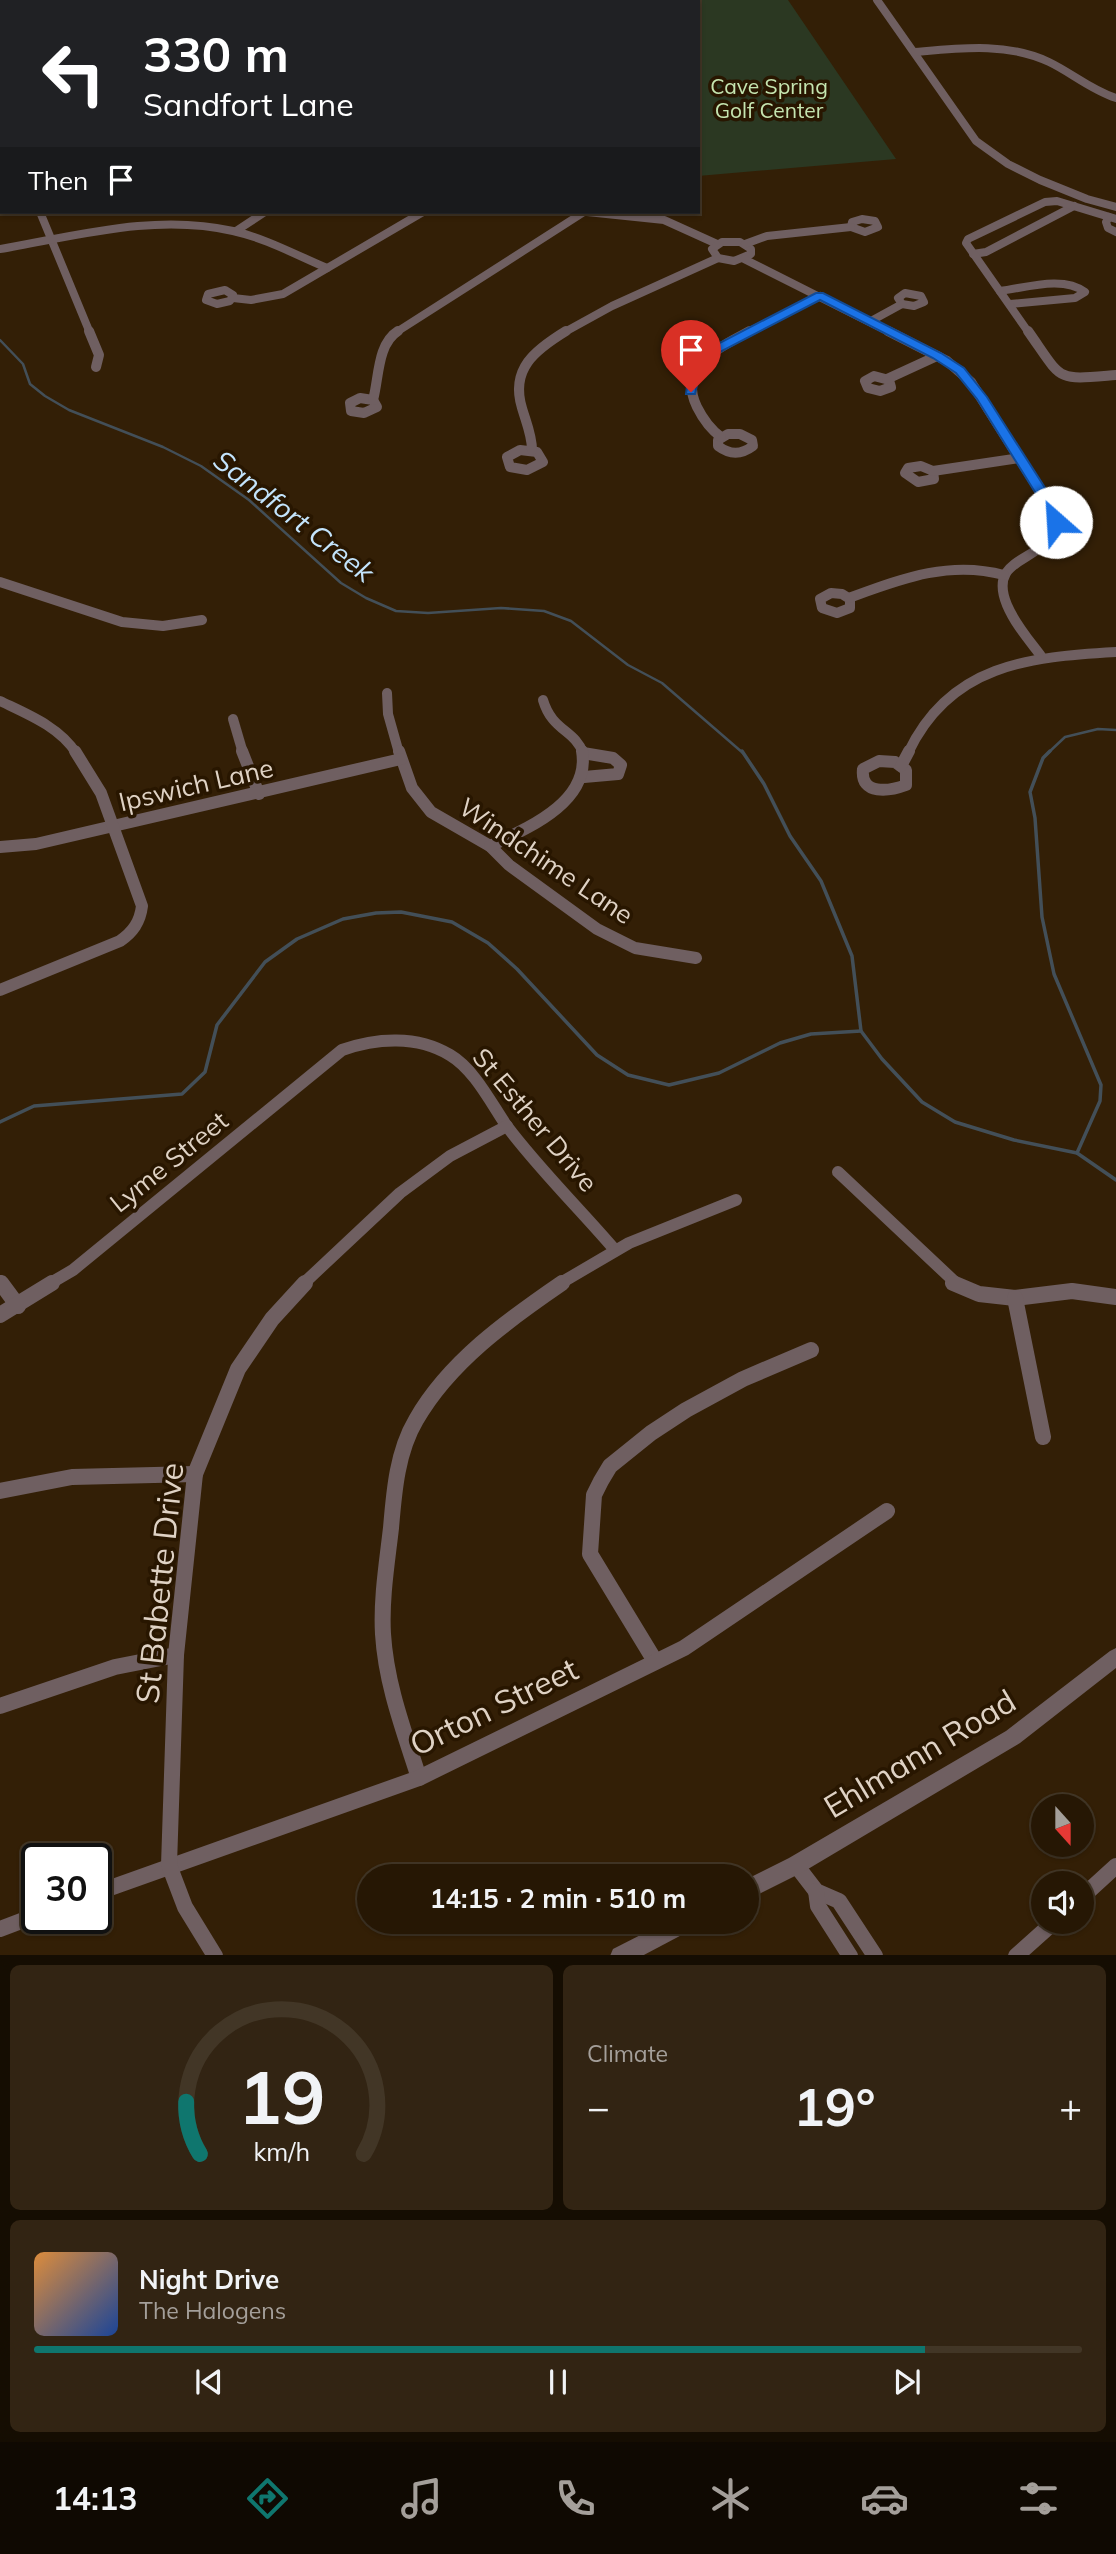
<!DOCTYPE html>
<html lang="en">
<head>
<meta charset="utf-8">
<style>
	body { margin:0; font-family:Mulish,sans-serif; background:#322413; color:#f1f3f6; height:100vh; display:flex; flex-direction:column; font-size:26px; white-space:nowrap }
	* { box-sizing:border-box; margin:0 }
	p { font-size:23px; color:#a49f9a }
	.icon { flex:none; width:38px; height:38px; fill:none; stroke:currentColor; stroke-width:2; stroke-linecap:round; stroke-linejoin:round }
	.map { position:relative; height:1955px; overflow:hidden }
	.drawer { display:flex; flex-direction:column; gap:10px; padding:10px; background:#150d02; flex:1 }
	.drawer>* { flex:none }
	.banner { position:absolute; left:0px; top:0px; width:700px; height:214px; box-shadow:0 2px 5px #0004,0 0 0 2px #423626; background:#202124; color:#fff; overflow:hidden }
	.needle { width:46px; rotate:159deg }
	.controls { position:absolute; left:1031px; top:1794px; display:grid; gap:14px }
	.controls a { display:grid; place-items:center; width:63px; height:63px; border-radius:50%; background:#261704; box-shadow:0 2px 5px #0004,0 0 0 2px #423626; font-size:35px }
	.speed { position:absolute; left:21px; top:1843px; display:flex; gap:14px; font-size:35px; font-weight:700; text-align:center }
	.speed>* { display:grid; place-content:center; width:91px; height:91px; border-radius:50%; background:#261704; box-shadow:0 2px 5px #0004,0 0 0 2px #423626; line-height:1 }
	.speed .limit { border:4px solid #111; border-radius:10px; background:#fff; color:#111 }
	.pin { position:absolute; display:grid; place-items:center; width:60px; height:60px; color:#fff; margin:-72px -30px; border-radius:50% 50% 50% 0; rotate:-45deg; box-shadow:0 0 7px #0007 }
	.pin .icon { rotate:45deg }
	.me { position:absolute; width:77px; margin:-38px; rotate:334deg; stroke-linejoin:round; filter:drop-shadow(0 0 5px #0008) }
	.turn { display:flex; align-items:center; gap:24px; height:147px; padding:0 28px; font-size:32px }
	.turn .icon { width:91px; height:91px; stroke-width:2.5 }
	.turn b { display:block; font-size:49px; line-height:60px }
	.then { display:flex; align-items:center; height:66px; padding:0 28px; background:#0003; gap:14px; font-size:26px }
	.big { font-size:52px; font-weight:700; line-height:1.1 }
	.drawer .widget { flex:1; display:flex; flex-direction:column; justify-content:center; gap:10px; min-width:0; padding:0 24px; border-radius:10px; background:#322413 }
	.drawer .dial { align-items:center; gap:0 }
	.dial svg { height:182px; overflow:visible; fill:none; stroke:#423626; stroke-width:7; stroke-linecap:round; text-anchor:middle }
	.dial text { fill:#f1f3f6; stroke:none }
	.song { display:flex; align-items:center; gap:21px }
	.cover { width:84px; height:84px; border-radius:10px; background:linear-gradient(135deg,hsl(30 70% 55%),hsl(220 70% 35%)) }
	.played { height:7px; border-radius:4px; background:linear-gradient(90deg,#0f766e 85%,#423626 85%) }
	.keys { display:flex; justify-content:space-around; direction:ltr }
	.heat { display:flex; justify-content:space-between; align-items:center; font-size:38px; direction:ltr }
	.drawer .tiles { flex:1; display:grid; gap:10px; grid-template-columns:1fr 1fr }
	.widget:last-child { grid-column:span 2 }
	.trip { position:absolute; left:357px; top:1864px; width:402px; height:70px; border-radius:35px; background:#261704; box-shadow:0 2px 5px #0004,0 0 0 2px #423626; font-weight:700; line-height:70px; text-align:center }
	.menu { display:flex; height:112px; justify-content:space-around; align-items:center; background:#0f0902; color:#a49f9a }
	.menu .icon { width:49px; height:49px }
	.menu .on { color:#0f766e }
	.menu b { font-size:32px; color:#f1f3f6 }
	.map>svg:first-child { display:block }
	.green { fill:#2b3822 }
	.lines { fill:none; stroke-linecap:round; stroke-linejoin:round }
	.stream-far1 { stroke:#434f58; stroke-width:2.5 }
	.stream { stroke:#434f58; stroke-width:3.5 }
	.minor-far3 { stroke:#6f5f61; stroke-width:8 }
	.minor-far2 { stroke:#6f5f61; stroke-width:10 }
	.minor-far1 { stroke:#6f5f61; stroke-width:12 }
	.minor { stroke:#6f5f61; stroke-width:16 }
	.tertiary { fill:#6f5f61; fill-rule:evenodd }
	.route { fill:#1a73e8; stroke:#114b97; stroke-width:2 }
	.labels { text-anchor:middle; stroke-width:7; stroke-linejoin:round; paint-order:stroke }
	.far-park-label { font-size:21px; fill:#c5e5b0; stroke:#281600 }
	.street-label { font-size:26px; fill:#dfd2c4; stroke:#281600 }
	.water-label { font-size:28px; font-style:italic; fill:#c3e4fc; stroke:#281600 }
	.near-street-label { font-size:32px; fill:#dfd2c4; stroke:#281600 }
</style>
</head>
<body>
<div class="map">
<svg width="1116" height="1956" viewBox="0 0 1116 1956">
	<rect width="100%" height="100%" fill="#331f06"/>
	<path class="green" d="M 586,0 L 788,0 L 896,159 L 698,176 L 698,2 Z"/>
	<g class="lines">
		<g class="stream-far1">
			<path d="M 135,2 L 137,0"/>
			<path d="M 0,340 L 23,364 L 30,384 L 45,396 L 69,410 L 163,447 L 201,466 L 249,500 L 341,583 L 366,598 L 396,611 L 428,613 L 501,608 L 544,611 L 571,621 L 628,665 L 662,683 L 743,753"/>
			<path d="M 1048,753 L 1065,737 L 1098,729 L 1116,730"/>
		</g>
		<g class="stream">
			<path d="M 742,751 L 764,784 L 790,836 L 821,881 L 852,956 L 861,1031 L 882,1059 L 922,1102 L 955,1122 L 1014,1140 L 1077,1153 L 1116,1180"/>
			<path d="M 1050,751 L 1043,758 L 1030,792 L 1035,818 L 1042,917 L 1054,974 L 1101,1085 L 1100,1101 L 1077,1153"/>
			<path d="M 0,1122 L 34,1106 L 182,1094 L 205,1072 L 217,1025 L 265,962 L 297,939 L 343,919 L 376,913 L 401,912 L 452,922 L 488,943 L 517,969 L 597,1055 L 628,1075 L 669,1085 L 719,1073 L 780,1043 L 811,1034 L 861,1031"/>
		</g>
		<g class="minor-far3">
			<path d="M 877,0 L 976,141 L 1008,164 L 1040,180 L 1087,199 L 1116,207"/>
			<path d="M 915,52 C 960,48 1007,42 1049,62 C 1072,73 1091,90 1116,98"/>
			<path d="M 40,212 L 90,333"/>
			<path d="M 587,212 L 664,220 L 717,244"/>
			<path d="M 1109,217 L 1106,222 L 1108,228 L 1116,232"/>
			<path d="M 862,219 L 875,221 L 878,227 L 865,232 L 851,227 L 852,222 Z"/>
			<path d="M 236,231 L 265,212"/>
			<path d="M 722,242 L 740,242 L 751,249 L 751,254 L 734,261 L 718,258 L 712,249 Z"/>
			<path d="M 745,244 L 767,236 L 851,227"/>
			<path d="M 0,249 C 76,236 155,213 233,231 C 265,238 296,255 327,268"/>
			<path d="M 973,254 L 986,252 L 1074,206"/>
			<path d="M 744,259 L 891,333"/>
			<path d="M 225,290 L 233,295 L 230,301 L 217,304 L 206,300 L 208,294 Z"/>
			<path d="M 1000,291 C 1025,288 1063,275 1085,292 L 1075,298 L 1010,304"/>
			<path d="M 905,293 L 921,296 L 924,302 L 914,306 L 902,304 L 898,298 Z"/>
			<path d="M 233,298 L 251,300 L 283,294 L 423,212"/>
			<path d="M 871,321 L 902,304"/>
			<path d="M 395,333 L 584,212"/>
			<path d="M 563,333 L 612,306 L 718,258"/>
			<path d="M 746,333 L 820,296"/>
			<path d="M 1029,333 L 966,243 L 968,239 L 1045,202 L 1057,201 L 1116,219"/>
		</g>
		<g class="minor-far2">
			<path d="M 89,331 L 99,355 L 96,367"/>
			<path d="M 888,331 L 947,361 L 971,382 L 1053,512 C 1054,522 1055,530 1049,539 C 1030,563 989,561 1007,605 C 1015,624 1029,640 1041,656"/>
			<path d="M 1028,331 C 1064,382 1054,380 1116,375"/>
			<path d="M 874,376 L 889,380 L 891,387 L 880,391 L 868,388 L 865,381 Z"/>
			<path d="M 887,379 L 937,356"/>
			<path d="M 360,398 L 373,400 L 377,407 L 364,413 L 351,411 L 350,403 Z"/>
			<path d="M 373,400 C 379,379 377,344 398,331"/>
			<path d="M 728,434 L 740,434 L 752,440 L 753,446 C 741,455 730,455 718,446 L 718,440 Z"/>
			<path d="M 721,437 C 710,429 703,419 697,407 C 677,367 720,347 750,331"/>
			<path d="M 520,450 L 537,452 L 543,462 L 527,470 L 510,467 L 507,457 Z"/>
			<path d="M 532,450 C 532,435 526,422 522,408 C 510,369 535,350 566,331"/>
			<path d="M 921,466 L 933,471 L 934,479 L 918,482 L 905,473 L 908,468 Z"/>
			<path d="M 933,471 L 1020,458"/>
			<path d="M 0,582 L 122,622 L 163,626 L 202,620"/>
			<path d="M 831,593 L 842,594 L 850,599 L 850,608 L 837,613 L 822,608 L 820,599 Z"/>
			<path d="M 849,598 C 901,579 949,560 1004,575"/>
			<path d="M 387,693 L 388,714 L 399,753"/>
			<path d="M 543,700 C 552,731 575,730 583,753"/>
			<path d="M 0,701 C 27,714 60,727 76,753"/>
			<path d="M 233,719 L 243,753"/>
			<path d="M 908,753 C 950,664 1029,657 1116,652"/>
		</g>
		<g class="minor-far1">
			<path d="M 242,751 L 259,794"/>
			<path d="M 399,751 L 412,788 L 431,812 L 490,846 L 509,865 L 597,929 L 635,948 L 696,958"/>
			<path d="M 583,753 L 613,758 L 621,765 L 618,774 L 584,777"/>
			<path d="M 879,761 L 895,762 L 906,770 L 906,785 C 890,791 860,796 863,769 Z"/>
			<path d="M 901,766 L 909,751"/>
			<path d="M 490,846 C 528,828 591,802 582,751"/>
			<path d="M 0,847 L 36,844 L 401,759"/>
			<path d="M 0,990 L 120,941 C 133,932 140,922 142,906 L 101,793 L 75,751"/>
			<path d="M 838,1172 L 957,1284"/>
			<path d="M 0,1282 L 2,1284"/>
			<path d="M 49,1284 L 73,1270 L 342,1050 C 376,1038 417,1035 450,1055 C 474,1069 491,1103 506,1125 C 538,1168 580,1209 615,1250"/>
			<path d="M 303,1284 L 400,1193 L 450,1156 L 507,1126"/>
			<path d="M 559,1284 L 629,1243 L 736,1200"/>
		</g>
		<g class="minor">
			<path d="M 1,1283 L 18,1306"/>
			<path d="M 953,1283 L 979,1294 L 1015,1298 L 1072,1291 L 1116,1297"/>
			<path d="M 1015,1298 L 1043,1437"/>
			<path d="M 0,1315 L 52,1283"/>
			<path d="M 0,1491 L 72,1477 L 195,1474"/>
			<path d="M 655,1661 L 590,1554 L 594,1495 L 601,1481 L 610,1466 L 651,1433 L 686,1410 L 743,1379 L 811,1350"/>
			<path d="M 0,1706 L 115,1667 L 176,1655"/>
			<path d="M 419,1778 C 404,1731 386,1684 383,1634 C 381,1599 387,1563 391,1528 C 394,1492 397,1452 416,1420 C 449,1362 508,1320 562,1283"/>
			<path d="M 796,1865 L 816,1891 L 839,1901 L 875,1956"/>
			<path d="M 816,1891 L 818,1906 L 850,1956"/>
			<path d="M 96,1893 L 419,1778 L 684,1648 L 887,1511"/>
			<path d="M 1082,1897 L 1116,1866"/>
			<path d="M 0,1929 L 37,1915"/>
			<path d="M 215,1956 L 185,1907 L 169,1865 L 176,1655 L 195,1474 L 238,1369 L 272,1319 L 305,1283"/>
			<path d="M 1016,1956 L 1054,1922"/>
		</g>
		<g class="tertiary">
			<path d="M 375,0 L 400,0 L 372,2 Z"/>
			<rect x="0" y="32" width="2" height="4"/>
			<path d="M 1116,1648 L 1116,1668 L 1020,1743 L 803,1872 L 747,1900 L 747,1879 L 789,1858 L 1006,1731 L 1110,1651 Z"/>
			<path d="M 666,1922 L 696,1922 L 693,1929 L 642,1956 L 610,1956 L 613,1949 Z"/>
		</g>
	</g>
	<path class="route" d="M 816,293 L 823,293 L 941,353 L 964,368 L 987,397 L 1056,505 L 1062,522 L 1060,525 L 1056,526 L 1049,522 L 1043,505 L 977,399 L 956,373 L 933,358 L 820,300 L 716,354 L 700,372 L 695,394 L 686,394 L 689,371 L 708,349 Z"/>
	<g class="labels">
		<g class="far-park-label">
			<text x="769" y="94">Cave Spring<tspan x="769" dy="24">Golf Center</tspan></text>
		</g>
		<g class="street-label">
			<text transform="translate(196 785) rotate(-13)" y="9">Ipswich Lane</text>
			<text transform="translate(546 861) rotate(34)" y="9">Windchime Lane</text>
			<text transform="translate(535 1120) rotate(50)" y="9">St Esther Drive</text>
			<text transform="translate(169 1162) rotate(-39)" y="9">Lyme Street</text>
		</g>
		<g class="water-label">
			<text transform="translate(294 516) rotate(38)" y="10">Sandfort Creek</text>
		</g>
		<g class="near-street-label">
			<text transform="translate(160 1583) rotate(-84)" y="11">St Babette Drive</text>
			<text transform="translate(494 1707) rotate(-26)" y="11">Orton Street</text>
			<text transform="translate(920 1754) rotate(-31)" y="11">Ehlmann Road</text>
		</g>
	</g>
</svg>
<div class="controls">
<a><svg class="needle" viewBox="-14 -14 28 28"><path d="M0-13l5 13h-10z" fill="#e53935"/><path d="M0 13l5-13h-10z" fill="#a49f9a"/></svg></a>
<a><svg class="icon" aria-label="sound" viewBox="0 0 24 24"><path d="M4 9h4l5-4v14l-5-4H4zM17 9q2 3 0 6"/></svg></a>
</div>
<div class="speed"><div class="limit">30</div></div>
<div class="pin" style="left:691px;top:392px;background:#d93025"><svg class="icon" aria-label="arrive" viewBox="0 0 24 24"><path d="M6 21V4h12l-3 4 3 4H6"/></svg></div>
<svg class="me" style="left:1056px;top:522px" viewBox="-20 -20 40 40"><circle r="19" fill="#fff"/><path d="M0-13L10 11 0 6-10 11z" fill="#1a73e8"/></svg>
<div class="trip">14:15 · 2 min · 510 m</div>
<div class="banner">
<div class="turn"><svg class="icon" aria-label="left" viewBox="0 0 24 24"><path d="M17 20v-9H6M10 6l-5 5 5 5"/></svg><div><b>330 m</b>Sandfort Lane</div></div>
<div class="then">Then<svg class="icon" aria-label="arrive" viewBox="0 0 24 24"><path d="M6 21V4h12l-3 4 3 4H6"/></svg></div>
</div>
</div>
<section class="drawer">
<div class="tiles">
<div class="widget dial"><svg viewBox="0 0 100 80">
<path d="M14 69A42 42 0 1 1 86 69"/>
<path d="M14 69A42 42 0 0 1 8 46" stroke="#0f766e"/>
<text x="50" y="56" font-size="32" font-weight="700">19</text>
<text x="50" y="72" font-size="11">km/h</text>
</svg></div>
<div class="widget"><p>Climate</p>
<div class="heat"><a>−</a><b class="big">19°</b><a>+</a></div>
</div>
<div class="widget">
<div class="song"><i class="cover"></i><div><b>Night Drive</b><p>The Halogens</p></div></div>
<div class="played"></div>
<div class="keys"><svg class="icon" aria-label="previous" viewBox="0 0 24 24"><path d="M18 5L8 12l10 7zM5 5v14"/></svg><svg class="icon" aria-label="pause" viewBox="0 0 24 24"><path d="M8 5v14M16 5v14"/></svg><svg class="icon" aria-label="next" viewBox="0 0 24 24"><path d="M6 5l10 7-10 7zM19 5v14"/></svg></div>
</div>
</div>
</section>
<nav class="menu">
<b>14:13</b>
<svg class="icon on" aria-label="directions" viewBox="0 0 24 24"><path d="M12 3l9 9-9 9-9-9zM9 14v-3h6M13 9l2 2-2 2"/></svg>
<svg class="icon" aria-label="music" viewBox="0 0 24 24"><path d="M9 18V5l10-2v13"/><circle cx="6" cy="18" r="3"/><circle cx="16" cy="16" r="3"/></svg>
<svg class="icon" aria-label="phone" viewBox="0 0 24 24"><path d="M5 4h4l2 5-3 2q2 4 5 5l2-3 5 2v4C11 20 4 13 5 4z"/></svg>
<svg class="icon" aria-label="climate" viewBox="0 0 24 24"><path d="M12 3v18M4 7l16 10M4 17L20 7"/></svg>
<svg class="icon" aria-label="car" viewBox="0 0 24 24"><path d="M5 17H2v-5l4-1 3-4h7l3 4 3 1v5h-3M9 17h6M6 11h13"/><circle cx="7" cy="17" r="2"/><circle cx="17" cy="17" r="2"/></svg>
<svg class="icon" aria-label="filters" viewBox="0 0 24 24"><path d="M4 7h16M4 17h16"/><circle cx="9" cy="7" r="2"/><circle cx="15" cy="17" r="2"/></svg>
</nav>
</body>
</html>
